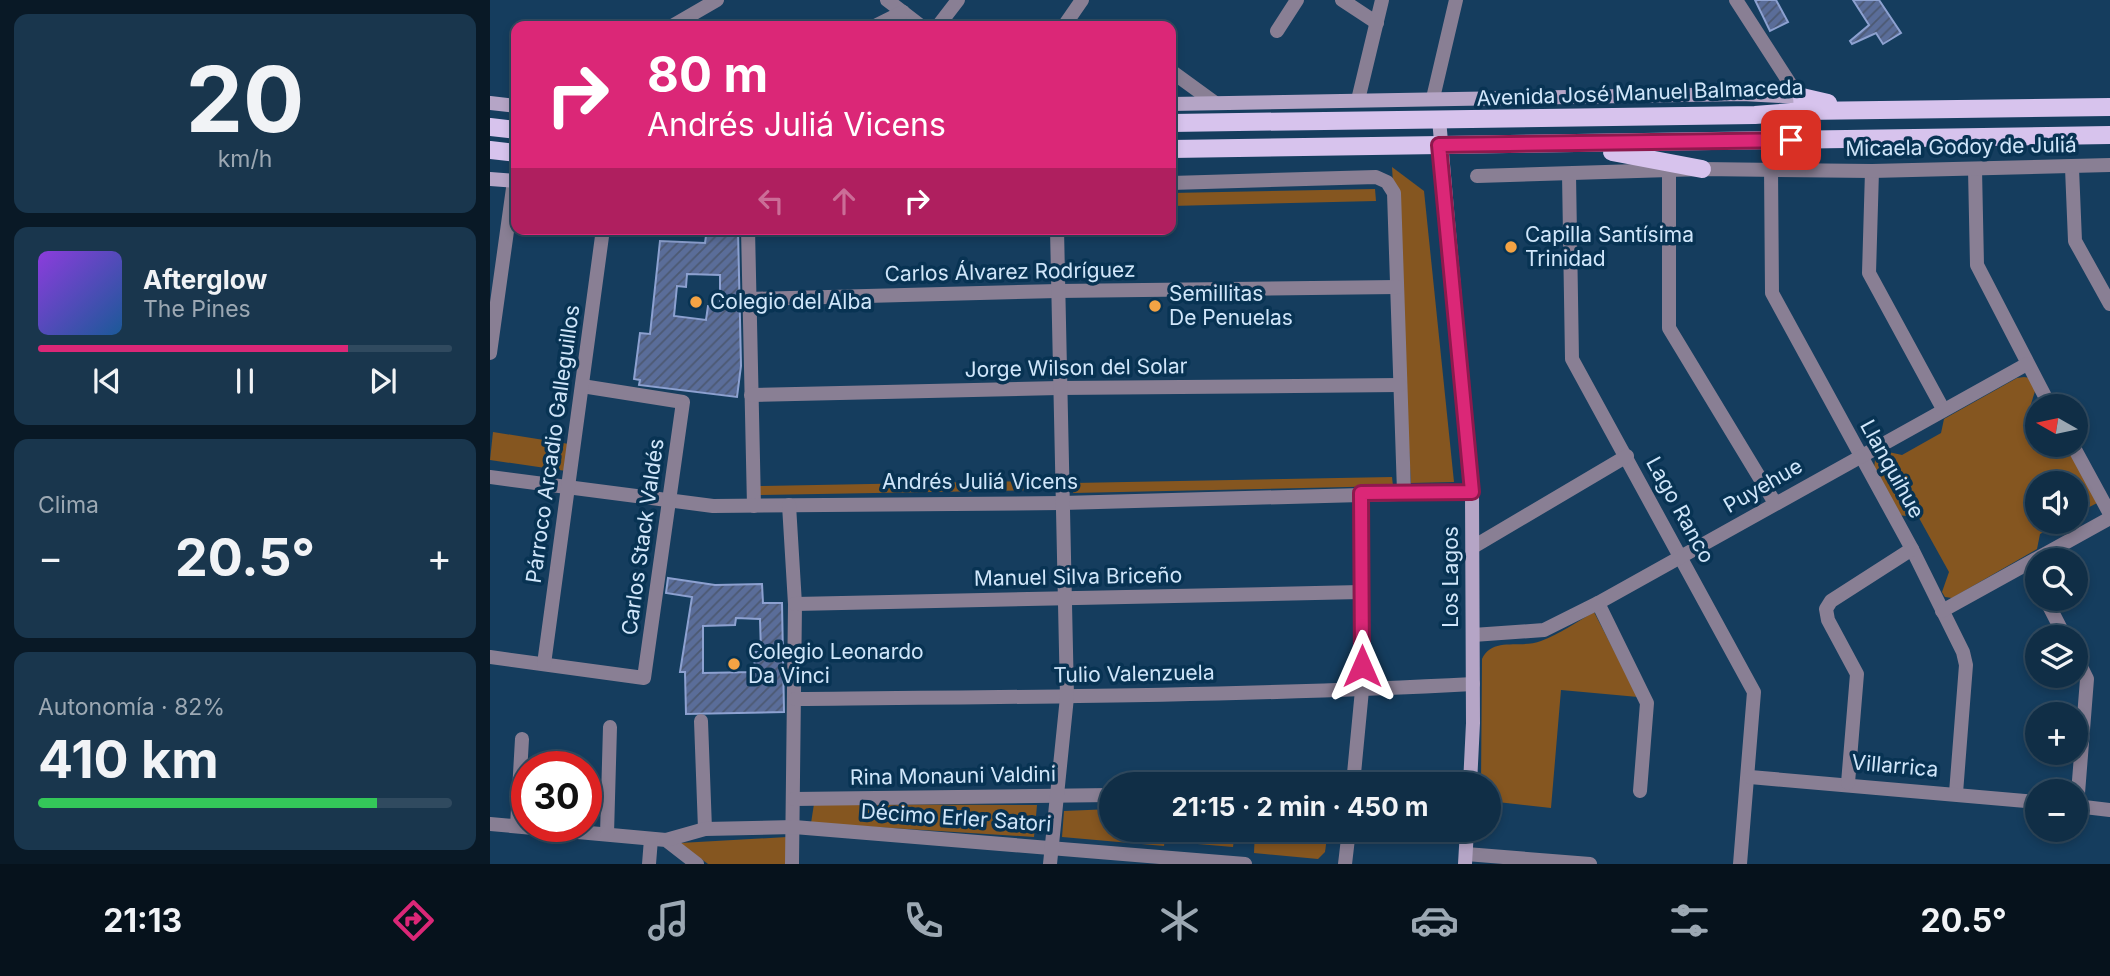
<!DOCTYPE html>
<html lang="es">
<head>
<meta charset="utf-8">
<style>
	body { margin:0; font-family:Inter,sans-serif; background:#19364d; color:#f1f3f6; height:100vh; display:flex; flex-direction:column; font-size:26px; white-space:nowrap }
	* { box-sizing:border-box; margin:0 }
	p { font-size:23px; color:#9ca8b3 }
	.icon { flex:none; width:38px; height:38px; fill:none; stroke:currentColor; stroke-width:2; stroke-linecap:round; stroke-linejoin:round }
	.map { position:relative; flex:1; overflow:hidden }
	.panel { display:flex; flex-direction:column; gap:14px; padding:14px; background:#091926; width:490px }
	.panel>* { flex:none }
	.banner { position:absolute; left:21px; top:21px; width:665px; height:214px; border-radius:14px; box-shadow:0 4px 10px #0003,0 0 0 2px #304a5f; background:#db2777; color:#fff; overflow:hidden }
	.needle { width:46px; rotate:279deg }
	.buttons { position:absolute; left:1535px; top:394px; display:grid; gap:14px }
	.buttons a { display:grid; place-items:center; width:63px; height:63px; border-radius:50%; background:#102e46; box-shadow:0 4px 10px #0003,0 0 0 2px #304a5f; font-size:35px }
	.speed { position:absolute; left:21px; top:751px; display:flex; gap:14px; font-size:35px; font-weight:700; text-align:center }
	.speed>* { display:grid; place-content:center; width:91px; height:91px; border-radius:50%; background:#102e46; box-shadow:0 4px 10px #0003,0 0 0 2px #304a5f; line-height:1 }
	.speed .limit { border:10px solid #d22; background:#fff; color:#111 }
	.pin { position:absolute; display:grid; place-items:center; width:60px; height:60px; color:#fff; margin:-30px; border-radius:14px; box-shadow:0 4px 10px #0006 }
	.me { position:absolute; width:77px; margin:-38px; rotate:0deg; stroke-linejoin:round; filter:drop-shadow(0 0 5px #0008) }
	.turn { display:flex; align-items:center; gap:24px; height:147px; padding:0 21px; font-size:32px }
	.turn .icon { width:91px; height:91px; stroke-width:2.5 }
	.turn b { display:block; font-size:49px; line-height:60px }
	.lanes { display:flex; align-items:center; height:66px; padding:0 21px; background:#0003; justify-content:center; gap:35px; direction:ltr }
	.lanes .off { opacity:.35 }
	.big { font-size:52px; font-weight:700; line-height:1.1 }
	.panel .tile { flex:1; display:flex; flex-direction:column; justify-content:center; gap:10px; min-width:0; padding:0 24px; border-radius:14px; background:#19364d }
	.panel .dial { align-items:center; gap:0 }
	.dial b { font-size:91px; line-height:1 }
	.song { display:flex; align-items:center; gap:21px }
	.cover { width:84px; height:84px; border-radius:10px; background:linear-gradient(135deg,hsl(270 70% 55%),hsl(210 70% 35%)) }
	.played { height:7px; border-radius:4px; background:linear-gradient(90deg,#db2777 75%,#304a5f 75%) }
	.keys { display:flex; justify-content:space-around; direction:ltr }
	.heat { display:flex; justify-content:space-between; align-items:center; font-size:38px; direction:ltr }
	.charge { height:10px; border-radius:5px; background:linear-gradient(90deg,#34c759 82%,#304a5f 0) }
	.trip { position:absolute; left:609px; top:772px; width:402px; height:70px; border-radius:35px; background:#102e46; box-shadow:0 4px 10px #0003,0 0 0 2px #304a5f; font-weight:700; line-height:70px; text-align:center }
	.menu { display:flex; height:112px; justify-content:space-around; align-items:center; background:#06121c; color:#9ca8b3 }
	.menu .icon { width:49px; height:49px }
	.menu .active { color:#db2777 }
	.menu b { font-size:32px; color:#f1f3f6 }
	main { display:flex; flex:1; min-height:0 }
	.map>svg:first-child { display:block }
	.green { fill:#855620 }
	.building { fill:url(#building-hatch); stroke:#8da1d0; stroke-width:2; fill-rule:evenodd }
	.lines { fill:none; stroke-linecap:round; stroke-linejoin:round }
	.street { stroke:#897f94; stroke-width:14 }
	.secondary { stroke:#b5a5c6; stroke-width:14 }
	.primary { stroke:#d7c3ed; stroke-width:18 }
	.route-casing { stroke:#8e194d; stroke-width:18 }
	.route { stroke:#db2777; stroke-width:12 }
	.poi-dot { fill:#f4a344; stroke:#083353; stroke-width:2.5 }
	.labels { text-anchor:middle; stroke-width:7; stroke-linejoin:round; paint-order:stroke }
	.street-label { font-size:21px; fill:#d0e6fa; stroke:#083353 }
	.poi-label { font-size:21px; fill:#d0e6fa; stroke:#083353; text-anchor:start }
</style>
</head>
<body>
<main>
<section class="panel">
<div class="tile dial"><b>20</b><p>km/h</p></div>
<div class="tile">
<div class="song"><i class="cover"></i><div><b>Afterglow</b><p>The Pines</p></div></div>
<div class="played"></div>
<div class="keys"><svg class="icon" aria-label="previous" viewBox="0 0 24 24"><path d="M18 5L8 12l10 7zM5 5v14"/></svg><svg class="icon" aria-label="pause" viewBox="0 0 24 24"><path d="M8 5v14M16 5v14"/></svg><svg class="icon" aria-label="next" viewBox="0 0 24 24"><path d="M6 5l10 7-10 7zM19 5v14"/></svg></div>
</div>
<div class="tile"><p>Clima</p>
<div class="heat"><a>−</a><b class="big">20.5°</b><a>+</a></div>
</div>
<div class="tile"><p>Autonomía · 82%</p><b class="big">410 km</b><div class="charge"></div></div>
</section>
<div class="map">
<svg width="1620" height="864" viewBox="0 0 1620 864">
	<defs>
		<pattern id="building-hatch" width="6" height="6" patternUnits="userSpaceOnUse" patternTransform="scale(1.75)"><rect width="6" height="6" fill="#5a6d99"/><path d="M-1 1l2-2M0 6l6-6M5 7l2-2" fill="none" stroke="#4c5972"/></pattern>
	</defs>
	<rect width="100%" height="100%" fill="#153d5e"/>
	<g class="green">
		<path d="M 902,167 L 934,191 L 964,482 L 921,483 Z"/>
		<path d="M 885,189 L 886,201 L 681,206 L 681,193 Z"/>
		<path d="M 1534,377 L 1540,378 L 1546,388 L 1541,404 L 1547,416 L 1547,444 L 1578,448 L 1609,502 L 1586,514 L 1586,483 L 1547,483 L 1547,522 L 1573,522 L 1550,534 L 1547,549 L 1462,598 L 1455,597 L 1452,592 L 1459,572 L 1429,518 L 1409,515 L 1384,469 L 1385,460 L 1394,451 L 1412,455 L 1451,433 L 1454,419 L 1527,378 Z"/>
		<path d="M 3,432 L 79,444 L 76,471 L 0,460 Z"/>
		<path d="M 902,477 L 903,486 L 583,493 L 583,483 Z"/>
		<path d="M 548,481 L 549,490 L 270,495 L 270,486 Z"/>
		<path d="M 1104,612 L 1148,697 L 1071,690 L 1061,808 L 999,801 L 999,784 L 991,784 L 992,659 C 1002,636 1032,649 1051,641 C 1069,634 1087,622 1104,612 Z"/>
		<path d="M 324,804 L 547,805 L 544,837 L 321,823 Z"/>
		<path d="M 621,809 L 621,830 L 676,830 L 674,846 L 572,837 L 574,811 Z"/>
		<path d="M 685,830 L 745,830 L 743,847 L 684,842 Z"/>
		<path d="M 765,830 L 838,830 L 835,852 L 828,859 L 764,853 Z"/>
		<path d="M 297,837 L 297,864 L 218,864 L 190,843 Z"/>
	</g>
	<g class="building">
		<path d="M 1265,0 L 1286,0 L 1298,22 L 1280,31 Z"/>
		<path d="M 1363,0 L 1389,0 L 1411,33 L 1393,44 L 1386,33 L 1362,44 L 1360,41 L 1379,25 Z"/>
		<path d="M 217,229 L 248,229 L 251,366 L 247,397 L 149,385 L 150,380 L 144,379 L 150,333 L 160,334 L 170,241 L 215,243 ZM 197,274 L 230,275 L 230,306 L 218,306 L 216,320 L 184,316 L 187,286 L 196,287 Z"/>
		<path d="M 178,578 L 225,585 L 272,584 L 273,603 L 292,603 L 294,712 L 196,714 L 195,672 L 190,672 L 202,597 L 176,593 ZM 246,618 L 270,619 L 271,652 L 264,652 L 265,672 L 213,673 L 213,626 L 245,625 Z"/>
	</g>
	<g class="lines">
		<g class="street">
			<path d="M 397,0 L 431,26"/>
			<path d="M 852,0 L 887,23"/>
			<path d="M 1246,0 L 1306,93 L 1312,97"/>
			<path d="M 182,26 L 227,0"/>
			<path d="M 385,26 L 413,12"/>
			<path d="M 448,26 L 468,0"/>
			<path d="M 574,26 L 592,0"/>
			<path d="M 787,31 L 807,0"/>
			<path d="M 681,71 L 725,103"/>
			<path d="M 943,98 L 966,0"/>
			<path d="M 868,100 L 892,0"/>
			<path d="M 1281,168 L 1282,293 L 1422,549 L 1473,652 L 1476,665 L 1466,793"/>
			<path d="M 1582,168 L 1585,241 L 1620,304"/>
			<path d="M 1485,169 L 1487,265 L 1560,406"/>
			<path d="M 1179,170 L 1179,328 L 1285,503"/>
			<path d="M 1382,171 L 1379,273 L 1453,409"/>
			<path d="M 1079,174 L 1082,359 L 1264,692 L 1250,864"/>
			<path d="M 987,176 L 1212,169 L 1382,171 L 1620,165"/>
			<path d="M 681,183 L 886,177 L 897,182 L 904,193 L 914,492"/>
			<path d="M 258,229 L 264,506"/>
			<path d="M 259,299 L 568,291 L 907,287"/>
			<path d="M 0,353 L 24,181"/>
			<path d="M 261,395 L 569,388 L 910,385"/>
			<path d="M 1582,444 L 1620,514"/>
			<path d="M 0,477 L 223,506 L 572,503 L 982,492"/>
			<path d="M 299,505 L 305,604 L 302,864"/>
			<path d="M 983,547 L 1137,456"/>
			<path d="M 1538,564 L 1547,582"/>
			<path d="M 1555,598 L 1575,637"/>
			<path d="M 1108,603 L 1157,703 L 1150,791"/>
			<path d="M 305,604 L 871,592"/>
			<path d="M 1452,611 L 1620,518"/>
			<path d="M 983,635 L 1054,630 L 1108,603 L 1537,364"/>
			<path d="M 0,657 L 154,678 L 193,402 L 92,386"/>
			<path d="M 1586,657 L 1597,679 L 1587,806"/>
			<path d="M 54,664 L 113,229"/>
			<path d="M 305,699 C 531,697 757,696 983,684"/>
			<path d="M 211,721 L 215,829"/>
			<path d="M 1260,777 L 1547,802"/>
			<path d="M 1358,783 L 1367,674 L 1338,620 L 1336,609 L 1341,601 L 1422,549"/>
			<path d="M 863,784 L 872,690 L 871,493"/>
			<path d="M 304,799 L 621,795"/>
			<path d="M 1586,806 L 1620,810"/>
			<path d="M 0,824 L 176,840 L 207,864"/>
			<path d="M 27,826 L 32,739"/>
			<path d="M 117,834 L 120,727"/>
			<path d="M 176,840 L 215,829 L 304,827 L 755,864"/>
			<path d="M 976,854 L 1100,864"/>
			<path d="M 159,864 L 161,839"/>
			<path d="M 560,864 L 577,697 L 567,229"/>
			<path d="M 855,864 L 859,830"/>
		</g>
		<g class="secondary">
			<path d="M 0,103 L 26,106"/>
			<path d="M 681,104 L 1252,94 L 1312,97"/>
			<path d="M 949,119 L 982,492 L 983,723 L 980,784"/>
			<path d="M 0,179 L 26,181"/>
			<path d="M 975,864 L 977,830"/>
		</g>
		<g class="primary">
			<path d="M 681,123 L 1265,115 L 1314,111 L 1620,107"/>
			<path d="M 0,127 L 26,130"/>
			<path d="M 1281,134 C 1304,132 1315,121 1312,97 L 1338,103"/>
			<path d="M 681,149 L 1620,135"/>
			<path d="M 0,150 L 26,153"/>
			<path d="M 1122,152 L 1212,169"/>
		</g>
	</g>
	<g class="lines">
		<g class="route-casing">
			<path id="route" d="M 872,666 L 871,493 L 982,492 L 949,145 L 1301,140"/>
		</g>
		<use href="#route" class="route"/>
	</g>
	<g class="poi-dot">
		<circle cx="1021" cy="247" r="7"/>
		<circle cx="206" cy="302" r="7"/>
		<circle cx="665" cy="306" r="7"/>
		<circle cx="244" cy="664" r="7"/>
	</g>
	<g class="labels">
		<g class="street-label">
			<text transform="translate(1150 93) rotate(-2)" y="7">Avenida José Manuel Balmaceda</text>
			<text transform="translate(1471 147) rotate(-1)" y="7">Micaela Godoy de Juliá</text>
			<text transform="translate(520 272) rotate(-1)" y="7">Carlos Álvarez Rodríguez</text>
			<text transform="translate(586 368) rotate(-1)" y="7">Jorge Wilson del Solar</text>
			<text transform="translate(63 444) rotate(-82)" y="7">Párroco Arcadio Galleguillos</text>
			<text transform="translate(1402 469) rotate(61)" y="7">Llanquihue</text>
			<text x="490" y="489">Andrés Juliá Vicens</text>
			<text transform="translate(1273 486) rotate(-30)" y="7">Puyehue</text>
			<text transform="translate(1190 510) rotate(61)" y="7">Lago Ranco</text>
			<text transform="translate(153 537) rotate(-82)" y="7">Carlos Stack Valdés</text>
			<text transform="translate(588 577) rotate(-1)" y="7">Manuel Silva Briceño</text>
			<text transform="translate(961 577) rotate(-90)" y="7">Los Lagos</text>
			<text transform="translate(644 674) rotate(-1)" y="7">Tulio Valenzuela</text>
			<text transform="translate(1405 766) rotate(5)" y="7">Villarrica</text>
			<text transform="translate(463 776) rotate(-1)" y="7">Rina Monauni Valdini</text>
			<text transform="translate(466 818) rotate(4)" y="7">Décimo Erler Satori</text>
		</g>
		<g class="poi-label">
			<text x="1035" y="242">Capilla Santísima<tspan x="1035" dy="24">Trinidad</tspan></text>
			<text x="679" y="301">Semillitas<tspan x="679" dy="24">De Penuelas</tspan></text>
			<text x="220" y="309">Colegio del Alba</text>
			<text x="258" y="659">Colegio Leonardo<tspan x="258" dy="24">Da Vinci</tspan></text>
		</g>
	</g>
</svg>
<div class="buttons">
<a><svg class="needle" viewBox="-14 -14 28 28"><path d="M0-13l5 13h-10z" fill="#e53935"/><path d="M0 13l5-13h-10z" fill="#9ca8b3"/></svg></a>
<a><svg class="icon" aria-label="sound" viewBox="0 0 24 24"><path d="M4 9h4l5-4v14l-5-4H4zM17 9q2 3 0 6"/></svg></a>
<a><svg class="icon" aria-label="search" viewBox="0 0 24 24"><circle cx="10" cy="10" r="6"/><path d="M15 15l6 6"/></svg></a>
<a><svg class="icon" aria-label="layers" viewBox="0 0 24 24"><path d="M12 4l9 5-9 5-9-5zM3 14l9 5 9-5"/></svg></a>
<a>+</a>
<a>−</a>
</div>
<div class="speed"><div class="limit">30</div></div>
<div class="pin" style="left:1301px;top:140px;background:#d93025"><svg class="icon" aria-label="arrive" viewBox="0 0 24 24"><path d="M6 21V4h12l-3 4 3 4H6"/></svg></div>
<svg class="me" style="left:872px;top:666px" viewBox="-20 -20 40 40"><path d="M0-17L14 15 0 8-14 15z" fill="#db2777" stroke="#fff" stroke-width="4"/></svg>
<div class="trip">21:15 · 2 min · 450 m</div>
<div class="banner">
<div class="turn"><svg class="icon" aria-label="right" viewBox="0 0 24 24"><path d="M7 20v-9h11M14 6l5 5-5 5"/></svg><div><b>80 m</b>Andrés Juliá Vicens</div></div>
<div class="lanes"><svg class="icon off" aria-label="left" viewBox="0 0 24 24"><path d="M17 20v-9H6M10 6l-5 5 5 5"/></svg><svg class="icon off" aria-label="ahead" viewBox="0 0 24 24"><path d="M12 20V5M6 11l6-6 6 6"/></svg><svg class="icon" aria-label="right" viewBox="0 0 24 24"><path d="M7 20v-9h11M14 6l5 5-5 5"/></svg></div>
</div>
</div>
</main>
<nav class="menu">
<b>21:13</b>
<svg class="icon active" aria-label="directions" viewBox="0 0 24 24"><path d="M12 3l9 9-9 9-9-9zM9 14v-3h6M13 9l2 2-2 2"/></svg>
<svg class="icon" aria-label="music" viewBox="0 0 24 24"><path d="M9 18V5l10-2v13"/><circle cx="6" cy="18" r="3"/><circle cx="16" cy="16" r="3"/></svg>
<svg class="icon" aria-label="phone" viewBox="0 0 24 24"><path d="M5 4h4l2 5-3 2q2 4 5 5l2-3 5 2v4C11 20 4 13 5 4z"/></svg>
<svg class="icon" aria-label="climate" viewBox="0 0 24 24"><path d="M12 3v18M4 7l16 10M4 17L20 7"/></svg>
<svg class="icon" aria-label="car" viewBox="0 0 24 24"><path d="M5 17H2v-5l4-1 3-4h7l3 4 3 1v5h-3M9 17h6M6 11h13"/><circle cx="7" cy="17" r="2"/><circle cx="17" cy="17" r="2"/></svg>
<svg class="icon" aria-label="filters" viewBox="0 0 24 24"><path d="M4 7h16M4 17h16"/><circle cx="9" cy="7" r="2"/><circle cx="15" cy="17" r="2"/></svg>
<b>20.5°</b>
</nav>
</body>
</html>
